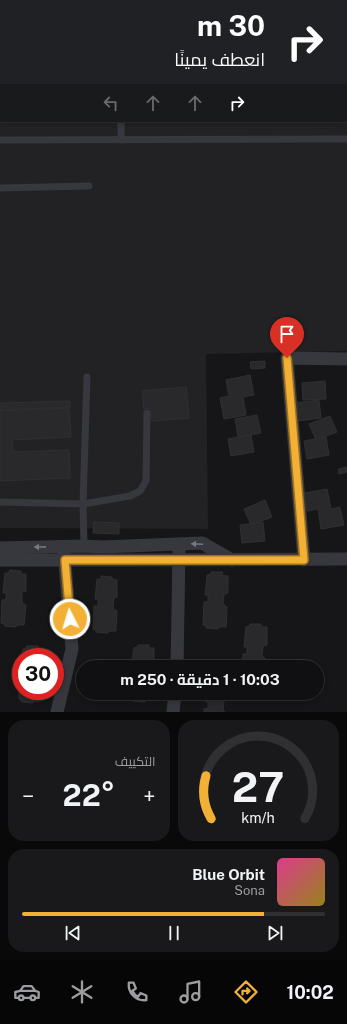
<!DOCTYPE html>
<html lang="ar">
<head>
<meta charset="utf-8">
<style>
	body { margin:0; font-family:"Public Sans",Cairo,sans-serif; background:#19191b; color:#f1f3f6; direction:rtl; height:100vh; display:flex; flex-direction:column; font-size:15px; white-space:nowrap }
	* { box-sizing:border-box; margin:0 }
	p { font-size:13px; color:#9c9d9f }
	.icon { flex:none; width:22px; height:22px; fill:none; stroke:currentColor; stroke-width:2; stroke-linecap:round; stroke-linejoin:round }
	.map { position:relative; height:712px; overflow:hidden; direction:ltr }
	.panel { display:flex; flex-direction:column; gap:8px; padding:8px; background:#09090a; flex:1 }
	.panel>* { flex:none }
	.hud { position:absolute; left:0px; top:0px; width:347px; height:122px; box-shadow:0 2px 6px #0003,0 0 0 1px #303032; direction:rtl; background:#202124; color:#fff; overflow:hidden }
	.speed { position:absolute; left:12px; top:648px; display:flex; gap:8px; font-size:20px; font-weight:700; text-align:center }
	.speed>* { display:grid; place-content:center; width:52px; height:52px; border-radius:50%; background:#101012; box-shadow:0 2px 6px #0003,0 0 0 1px #303032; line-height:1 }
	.speed .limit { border:6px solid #d22; background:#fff; color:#111 }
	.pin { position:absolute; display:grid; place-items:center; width:34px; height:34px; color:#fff; margin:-41px -17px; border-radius:50% 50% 50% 0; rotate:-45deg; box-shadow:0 0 4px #0007 }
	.pin .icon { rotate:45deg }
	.me { position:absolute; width:44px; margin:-22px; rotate:355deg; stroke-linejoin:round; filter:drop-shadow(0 0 3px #0008) }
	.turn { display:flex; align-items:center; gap:14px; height:84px; padding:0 16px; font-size:18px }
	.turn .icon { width:52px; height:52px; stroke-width:2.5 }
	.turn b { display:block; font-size:28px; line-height:34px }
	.lanes { display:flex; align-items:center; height:38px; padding:0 16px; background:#0003; justify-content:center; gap:20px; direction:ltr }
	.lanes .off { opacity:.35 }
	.big { font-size:30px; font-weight:700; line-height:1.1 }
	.panel .widget { flex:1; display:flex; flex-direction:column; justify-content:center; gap:6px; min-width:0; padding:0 14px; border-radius:16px; background:#19191b }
	.panel .dial { align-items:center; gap:0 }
	.dial svg { height:104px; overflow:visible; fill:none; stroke:#303032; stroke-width:7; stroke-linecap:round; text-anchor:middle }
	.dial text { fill:#f1f3f6; stroke:none }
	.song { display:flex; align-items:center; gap:12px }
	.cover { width:48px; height:48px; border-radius:6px; background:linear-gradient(135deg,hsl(330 70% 55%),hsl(50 70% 35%)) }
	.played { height:4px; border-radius:2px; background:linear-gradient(90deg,#f2b134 80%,#303032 80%) }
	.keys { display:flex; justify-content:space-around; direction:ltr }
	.heat { display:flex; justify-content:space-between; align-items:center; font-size:22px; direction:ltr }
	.panel .tiles { flex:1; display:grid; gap:8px; grid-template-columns:1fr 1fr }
	.widget:last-child { grid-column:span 2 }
	.trip { position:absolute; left:76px; top:660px; width:248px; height:40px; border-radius:20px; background:#101012; box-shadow:0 2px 6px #0003,0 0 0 1px #303032; font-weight:700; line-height:40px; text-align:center; direction:rtl }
	.dock { display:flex; height:64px; justify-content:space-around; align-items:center; background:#060607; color:#9c9d9f }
	.dock .icon { width:28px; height:28px }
	.dock .on { color:#f2b134 }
	.dock b { font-size:18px; color:#f1f3f6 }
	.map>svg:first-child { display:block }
	.built { fill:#222225; fill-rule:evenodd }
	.building { fill:#29292c; stroke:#303034 }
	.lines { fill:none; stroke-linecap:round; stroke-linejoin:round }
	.lane { stroke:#37383d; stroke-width:7 }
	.street { stroke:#37383d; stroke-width:13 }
	.oneway { fill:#757881 }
	.route-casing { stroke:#9d7322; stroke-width:10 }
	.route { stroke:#f2b134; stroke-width:7 }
</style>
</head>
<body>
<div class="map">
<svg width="347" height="712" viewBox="0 0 347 712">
	<rect width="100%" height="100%" fill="#161618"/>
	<path class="built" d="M 0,0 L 347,0 L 347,351 L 206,354 L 208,529 L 0,528 ZM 1,1 L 346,1 L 346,121 L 1,121 Z"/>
	<g class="building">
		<path d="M 265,361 L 265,368 L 251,369 L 250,362 Z"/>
		<path d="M 250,375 L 254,395 L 243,397 L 246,415 L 224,419 L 220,398 L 229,396 L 226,380 Z"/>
		<path d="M 325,381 L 326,399 L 303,400 L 302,383 Z"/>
		<path d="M 186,387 L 189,418 L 152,421 L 150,408 L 144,409 L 142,391 Z"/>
		<path d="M 319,400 L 321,418 L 297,421 L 295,403 Z"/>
		<path d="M 70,401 L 70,407 L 0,410 L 0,403 Z"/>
		<path d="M 69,408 L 71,437 L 12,440 L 13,452 L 69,450 L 70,478 L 0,481 L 0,411 Z"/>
		<path d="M 257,415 L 261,433 L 238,437 L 235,419 Z"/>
		<path d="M 330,416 L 337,432 L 316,440 L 309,424 Z"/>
		<path d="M 251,435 L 254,452 L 231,456 L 228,439 Z"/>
		<path d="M 326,437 L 329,455 L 307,459 L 304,441 Z"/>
		<path d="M 347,467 L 347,472 L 339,474 L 338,469 Z"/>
		<path d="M 327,489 L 331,509 L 340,507 L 344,525 L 321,529 L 318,509 L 307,511 L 304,493 Z"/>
		<path d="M 265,500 L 272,517 L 251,525 L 244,509 Z"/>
		<path d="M 94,522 L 119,523 L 119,534 L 93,533 Z"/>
		<path d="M 263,522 L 265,541 L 242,543 L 240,525 Z"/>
		<path d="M 10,570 L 21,571 L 21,574 L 26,574 L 26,591 L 22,592 L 22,603 L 26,605 L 24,625 L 17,625 L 16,627 L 5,626 L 4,624 L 1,623 L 2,600 L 6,600 L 6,593 L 3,593 L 5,573 L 9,573 Z"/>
		<path d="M 211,572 L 223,572 L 222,575 L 228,576 L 228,593 L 224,594 L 223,604 L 227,607 L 226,627 L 219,627 L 218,629 L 206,628 L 206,626 L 203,625 L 204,602 L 208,602 L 208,595 L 205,595 L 207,575 L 211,574 Z"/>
		<path d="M 101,576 L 112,577 L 112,579 L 117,580 L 117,597 L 114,598 L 113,609 L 117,611 L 116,631 L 109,631 L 108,633 L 96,632 L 96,630 L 93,629 L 94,606 L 98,606 L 98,599 L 95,599 L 97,579 L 101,579 Z"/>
		<path d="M 250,624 L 261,624 L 261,627 L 267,627 L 267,645 L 263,646 L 262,656 L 266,659 L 266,667 L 242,667 L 243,654 L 247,654 L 247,647 L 244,647 L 246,627 L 250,626 Z"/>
		<path d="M 138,645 L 149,645 L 149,648 L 154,648 L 154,666 L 150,667 L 131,667 L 134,648 L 137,647 Z"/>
		<path d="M 27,646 L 38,646 L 38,649 L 43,649 L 43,657 L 21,657 L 23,649 L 26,648 Z"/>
		<path d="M 19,676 L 21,676 L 21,691 L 42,691 L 41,701 L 34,701 L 33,703 L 22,702 L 21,700 L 19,699 Z"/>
		<path d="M 130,693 L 153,693 L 152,700 L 145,700 L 145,702 L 133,701 L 133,699 L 130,698 Z"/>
		<path d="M 206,693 L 228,693 L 228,699 L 224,700 L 223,711 L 225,712 L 204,712 L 204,709 L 208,708 L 208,702 L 205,701 Z"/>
	</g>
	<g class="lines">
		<g class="lane">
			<path d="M 121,1 L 121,0"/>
			<path d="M 0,140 L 347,139"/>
			<path d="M 121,140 L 121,121"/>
			<path d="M 0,188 L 89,186"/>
			<path d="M 0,502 L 83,504 L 130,496 L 140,491 L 146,481 L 147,413"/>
			<path d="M 84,546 L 83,504 L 87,377"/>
		</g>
		<g class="street">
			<path d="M 0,548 L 84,546 L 102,547 L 202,543 L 232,560"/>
			<path d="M 0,560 L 133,560 L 347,559"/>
			<path d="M 304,560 L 287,358 L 347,359"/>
			<path d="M 177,667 L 179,551"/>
			<path d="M 57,712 L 72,649 L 64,552"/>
			<path d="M 173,712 L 175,693"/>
		</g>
	</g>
	<defs><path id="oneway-solid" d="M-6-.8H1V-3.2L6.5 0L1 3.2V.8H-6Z"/></defs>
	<g class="oneway">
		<use href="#oneway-solid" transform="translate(197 544) rotate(-178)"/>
		<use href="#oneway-solid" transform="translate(40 547) rotate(179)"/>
	</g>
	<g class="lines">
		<g class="route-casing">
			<path id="route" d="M 70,619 L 65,560 L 304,560 L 287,358"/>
		</g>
		<use href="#route" class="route"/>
	</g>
</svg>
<div class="speed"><div class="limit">30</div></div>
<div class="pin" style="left:287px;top:358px;background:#d93025"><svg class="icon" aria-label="arrive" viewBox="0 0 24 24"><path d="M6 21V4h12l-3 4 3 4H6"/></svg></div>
<svg class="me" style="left:70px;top:619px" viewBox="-20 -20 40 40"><circle r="17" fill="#f2b134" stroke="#fff" stroke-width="3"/><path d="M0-11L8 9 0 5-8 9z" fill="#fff"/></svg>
<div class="trip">10:03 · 1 دقيقة · 250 m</div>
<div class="hud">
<div class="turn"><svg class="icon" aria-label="right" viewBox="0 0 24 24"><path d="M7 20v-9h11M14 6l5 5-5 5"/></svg><div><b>30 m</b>انعطف يمينًا</div></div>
<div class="lanes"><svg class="icon off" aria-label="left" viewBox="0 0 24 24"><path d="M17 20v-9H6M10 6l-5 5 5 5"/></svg><svg class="icon off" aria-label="ahead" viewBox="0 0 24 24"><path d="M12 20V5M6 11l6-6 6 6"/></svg><svg class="icon off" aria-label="ahead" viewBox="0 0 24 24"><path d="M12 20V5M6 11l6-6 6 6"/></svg><svg class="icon" aria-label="right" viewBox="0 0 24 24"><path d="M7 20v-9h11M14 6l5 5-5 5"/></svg></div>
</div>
</div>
<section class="panel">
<div class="tiles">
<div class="widget dial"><svg viewBox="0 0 100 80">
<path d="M14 69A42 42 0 1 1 86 69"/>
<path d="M14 69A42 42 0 0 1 10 36" stroke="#f2b134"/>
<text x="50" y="56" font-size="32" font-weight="700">27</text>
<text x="50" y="72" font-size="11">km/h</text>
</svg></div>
<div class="widget"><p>التكييف</p>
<div class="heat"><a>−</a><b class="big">22°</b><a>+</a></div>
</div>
<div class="widget">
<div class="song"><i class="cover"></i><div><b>Blue Orbit</b><p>Sona</p></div></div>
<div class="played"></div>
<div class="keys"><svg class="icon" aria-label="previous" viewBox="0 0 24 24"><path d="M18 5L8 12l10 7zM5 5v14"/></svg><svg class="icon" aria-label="pause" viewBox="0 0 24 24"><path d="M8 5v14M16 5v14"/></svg><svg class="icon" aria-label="next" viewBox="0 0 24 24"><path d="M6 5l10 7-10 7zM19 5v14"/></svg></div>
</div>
</div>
</section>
<nav class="dock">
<b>10:02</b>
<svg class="icon on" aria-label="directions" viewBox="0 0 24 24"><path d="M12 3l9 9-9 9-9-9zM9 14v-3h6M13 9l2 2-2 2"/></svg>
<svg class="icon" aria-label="music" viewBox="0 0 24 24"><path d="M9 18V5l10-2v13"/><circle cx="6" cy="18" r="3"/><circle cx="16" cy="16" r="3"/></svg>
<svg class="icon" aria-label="phone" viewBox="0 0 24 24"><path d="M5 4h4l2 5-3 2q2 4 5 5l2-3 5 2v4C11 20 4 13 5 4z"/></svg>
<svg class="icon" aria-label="climate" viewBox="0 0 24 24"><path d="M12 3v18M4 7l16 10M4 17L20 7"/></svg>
<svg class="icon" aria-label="car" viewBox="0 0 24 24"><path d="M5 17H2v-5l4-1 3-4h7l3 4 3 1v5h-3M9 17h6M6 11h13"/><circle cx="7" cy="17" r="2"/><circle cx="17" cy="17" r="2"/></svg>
</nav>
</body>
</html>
